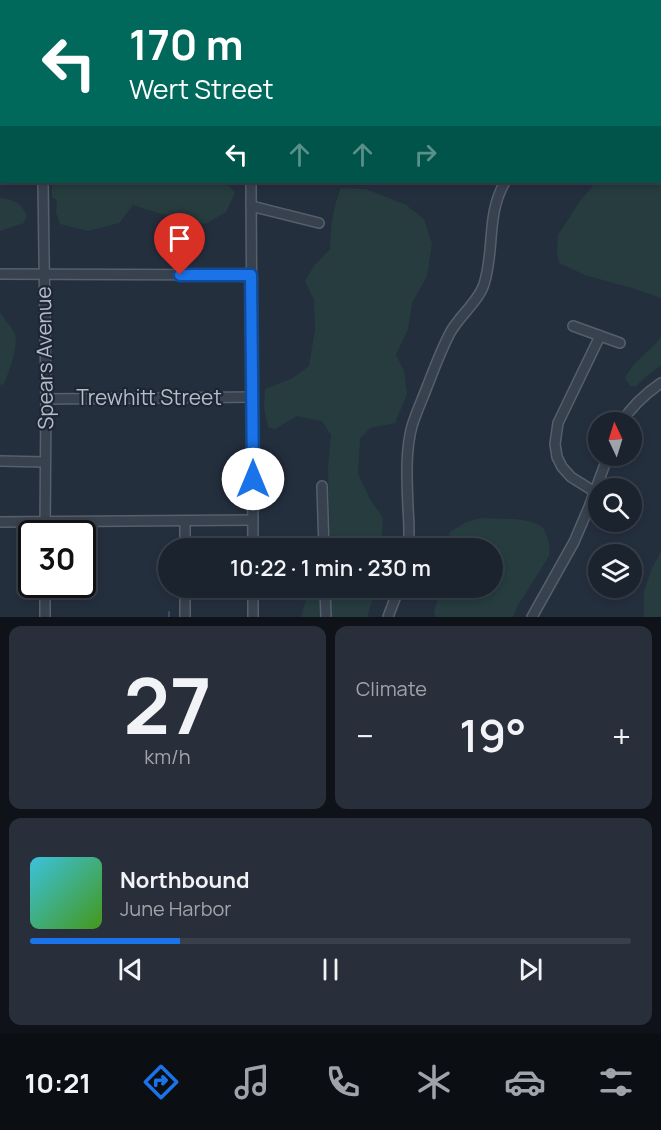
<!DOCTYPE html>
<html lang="en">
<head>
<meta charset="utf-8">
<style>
	body { margin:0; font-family:Manrope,sans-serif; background:#282f3a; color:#f1f3f6; height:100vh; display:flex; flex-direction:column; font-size:22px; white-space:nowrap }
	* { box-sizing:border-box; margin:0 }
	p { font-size:20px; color:#a0a4aa }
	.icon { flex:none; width:33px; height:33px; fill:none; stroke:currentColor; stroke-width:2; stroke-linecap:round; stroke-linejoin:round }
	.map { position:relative; height:617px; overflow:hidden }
	.sheet { display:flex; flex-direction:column; gap:9px; padding:9px; background:#0f1319; flex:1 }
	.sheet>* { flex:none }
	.banner { position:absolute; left:0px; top:0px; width:662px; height:183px; box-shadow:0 3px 9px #0003,0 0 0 2px #39404a; background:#00695c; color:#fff; overflow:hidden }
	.needle { width:39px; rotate:356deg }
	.tools { position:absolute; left:588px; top:412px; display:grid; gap:12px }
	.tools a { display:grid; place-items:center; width:54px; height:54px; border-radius:50%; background:#1b232e; box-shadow:0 3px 9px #0003,0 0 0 2px #39404a; font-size:30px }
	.speed { position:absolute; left:18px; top:520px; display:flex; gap:12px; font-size:30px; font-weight:700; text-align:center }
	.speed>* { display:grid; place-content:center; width:78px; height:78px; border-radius:50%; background:#1b232e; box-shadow:0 3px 9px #0003,0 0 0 2px #39404a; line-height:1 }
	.speed .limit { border:3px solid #111; border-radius:9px; background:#fff; color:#111 }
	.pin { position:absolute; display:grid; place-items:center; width:51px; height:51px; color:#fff; margin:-62px -26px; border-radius:50% 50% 50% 0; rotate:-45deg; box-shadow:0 0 6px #0007 }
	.pin .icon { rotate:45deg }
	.me { position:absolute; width:66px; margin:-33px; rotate:0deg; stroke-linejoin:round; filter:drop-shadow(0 0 4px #0008) }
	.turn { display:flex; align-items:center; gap:21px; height:126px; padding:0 30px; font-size:27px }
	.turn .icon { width:78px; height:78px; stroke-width:2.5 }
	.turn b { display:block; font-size:42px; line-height:51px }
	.lanes { display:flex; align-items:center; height:57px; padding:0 30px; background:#0003; justify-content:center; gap:30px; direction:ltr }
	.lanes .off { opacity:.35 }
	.big { font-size:45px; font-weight:600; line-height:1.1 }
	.sheet .tile { flex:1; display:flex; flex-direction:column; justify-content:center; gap:9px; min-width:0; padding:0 21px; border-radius:12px; background:#282f3a }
	.sheet .dial { align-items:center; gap:0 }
	.dial b { font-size:78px; line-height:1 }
	.song { display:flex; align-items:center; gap:18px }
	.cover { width:72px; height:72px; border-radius:9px; background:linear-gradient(135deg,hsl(190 70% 55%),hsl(100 70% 35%)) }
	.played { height:6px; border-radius:3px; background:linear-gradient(90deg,#1a73e8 25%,#39404a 25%) }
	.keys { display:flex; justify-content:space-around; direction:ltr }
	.heat { display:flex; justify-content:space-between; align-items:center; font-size:33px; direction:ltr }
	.sheet .tiles { flex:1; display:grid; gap:9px; grid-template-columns:1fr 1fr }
	.tile:last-child { grid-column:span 2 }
	.trip { position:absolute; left:158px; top:538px; width:345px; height:60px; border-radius:30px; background:#1b232e; box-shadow:0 3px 9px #0003,0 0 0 2px #39404a; font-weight:600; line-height:60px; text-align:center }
	.tab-bar { display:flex; height:96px; justify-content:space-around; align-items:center; background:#0b0e12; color:#a0a4aa }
	.tab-bar .icon { width:42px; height:42px }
	.tab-bar .on { color:#1a73e8 }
	.tab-bar b { font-size:27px; color:#f1f3f6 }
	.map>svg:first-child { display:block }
	.green { fill:#263c3f }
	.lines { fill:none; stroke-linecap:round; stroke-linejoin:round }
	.stream { stroke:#394c67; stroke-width:2 }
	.minor-casing { stroke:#565f6c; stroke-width:12 }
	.minor { stroke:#38414e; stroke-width:9 }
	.route-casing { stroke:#114b97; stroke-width:15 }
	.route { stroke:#1a73e8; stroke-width:10 }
	.labels { text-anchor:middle; stroke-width:4.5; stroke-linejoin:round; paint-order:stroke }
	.street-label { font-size:21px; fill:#b4bcc9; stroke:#1d2633 }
</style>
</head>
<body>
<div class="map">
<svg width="661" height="617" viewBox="0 0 661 617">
	<rect width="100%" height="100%" fill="#242f3e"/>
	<g class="green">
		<path d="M 0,0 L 240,0 L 240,1 L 2,2 L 2,140 L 0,141 Z"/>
		<path d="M 260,0 L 638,0 L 638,2 L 261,2 Z"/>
		<path d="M 660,90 L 661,91 L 661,298 L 635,289 L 585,275 L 559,263 L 557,251 L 558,235 L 580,201 L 596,182 L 660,182 Z"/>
		<path d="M 52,182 L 186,182 L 209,185 L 228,185 L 235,193 L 226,212 L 205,224 L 158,213 L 133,205 L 119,223 L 88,231 L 60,224 L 56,212 L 57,200 L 52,198 Z"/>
		<path d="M 341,188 L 366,189 L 406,205 L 424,219 L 432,244 L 427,276 L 412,303 L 408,329 L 396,355 L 404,371 L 407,394 L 395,423 L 370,428 L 360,438 L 358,474 L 370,499 L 383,518 L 381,549 L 326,549 L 330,543 L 328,467 L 331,435 L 322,421 L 297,416 L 275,429 L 268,427 L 264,407 L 265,389 L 293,378 L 309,366 L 315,329 L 314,300 L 305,281 L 314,266 L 330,249 C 331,225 332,211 341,188 Z"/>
		<path d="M 0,198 C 15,200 20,202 27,216 L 24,223 L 0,231 Z"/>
		<path d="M 0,312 C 4,319 10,325 14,332 C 20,345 9,371 4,384 L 0,385 Z"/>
		<path d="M 661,337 L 661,365 L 645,377 L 636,386 L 630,386 L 625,378 C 634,360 649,353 661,337 Z"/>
		<path d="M 481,518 C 496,519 533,517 543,528 C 544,529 547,537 547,537 C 550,545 550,548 549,556 L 517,607 L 513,617 L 435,617 L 434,611 L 441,588 L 492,588 L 492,549 L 444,549 L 450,532 L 466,522 Z"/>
		<path d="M 661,552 L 661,617 L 644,617 L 644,592 L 651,570 Z"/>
		<path d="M 309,588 L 376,588 L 367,617 L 301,617 Z"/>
	</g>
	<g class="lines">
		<path class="stream" d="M 169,612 L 169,617"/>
		<g class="minor-casing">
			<g id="minor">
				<path d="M 250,0 L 250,2"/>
				<path d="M 0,153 L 2,153"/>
				<path d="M 43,182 L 46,399 L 45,534"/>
				<path d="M 251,182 L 253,549"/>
				<path d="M 251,206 L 319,223"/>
				<path d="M 0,274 L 251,275"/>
				<path d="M 573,326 L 620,343"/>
				<path d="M 46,399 L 253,397"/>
				<path d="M 621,423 C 632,406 645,394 661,383"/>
				<path d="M 0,461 L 45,462"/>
				<path d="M 322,486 L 324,549"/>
				<path d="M 595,492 L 571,477 L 562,467 L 557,457 L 555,444 L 558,423 L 600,336"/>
				<path d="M 0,522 L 253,520"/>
				<path d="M 185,549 L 185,521"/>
				<path d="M 408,549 C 410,535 409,522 408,508 C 407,481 405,452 412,426 C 416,413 422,400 427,387 C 434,369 441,350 450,333 C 459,316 479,301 484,284 C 495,250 486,214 505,182"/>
				<path d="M 325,588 L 326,617"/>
				<path d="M 45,617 L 45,585"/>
				<path d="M 185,617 L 185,588"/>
				<path d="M 253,617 L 253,588"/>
				<path d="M 388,617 L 399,588"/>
				<path d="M 532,617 L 574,542 L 589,507 L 608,456"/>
			</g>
		</g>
		<use href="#minor" class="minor"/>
	</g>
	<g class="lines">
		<g class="route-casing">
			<path id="route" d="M 180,275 L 251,275 L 253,479"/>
		</g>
		<use href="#route" class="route"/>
	</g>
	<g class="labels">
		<g class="street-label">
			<text transform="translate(45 358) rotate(-91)" y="7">Spears Avenue</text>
			<text x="149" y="405">Trewhitt Street</text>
		</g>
	</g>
</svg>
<div class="tools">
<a><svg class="needle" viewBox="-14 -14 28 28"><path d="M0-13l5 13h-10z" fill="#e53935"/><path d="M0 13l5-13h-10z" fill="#a0a4aa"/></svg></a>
<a><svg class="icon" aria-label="search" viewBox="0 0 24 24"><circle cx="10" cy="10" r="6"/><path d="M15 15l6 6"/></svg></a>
<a><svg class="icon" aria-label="layers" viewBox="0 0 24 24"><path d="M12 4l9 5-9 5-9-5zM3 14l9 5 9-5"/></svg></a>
</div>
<div class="speed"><div class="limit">30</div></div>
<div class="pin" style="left:180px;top:275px;background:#d93025"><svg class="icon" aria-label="arrive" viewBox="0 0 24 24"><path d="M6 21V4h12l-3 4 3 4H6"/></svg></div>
<svg class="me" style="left:253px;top:479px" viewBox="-20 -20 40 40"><circle r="19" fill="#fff"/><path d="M0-13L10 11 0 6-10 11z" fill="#1a73e8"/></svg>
<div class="trip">10:22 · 1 min · 230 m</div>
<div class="banner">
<div class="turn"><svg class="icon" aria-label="left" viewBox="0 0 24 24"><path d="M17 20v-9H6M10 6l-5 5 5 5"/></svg><div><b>170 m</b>Wert Street</div></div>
<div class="lanes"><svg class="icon" aria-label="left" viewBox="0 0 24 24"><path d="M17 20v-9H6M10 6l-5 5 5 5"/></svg><svg class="icon off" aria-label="ahead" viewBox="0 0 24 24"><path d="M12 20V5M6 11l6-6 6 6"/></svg><svg class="icon off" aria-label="ahead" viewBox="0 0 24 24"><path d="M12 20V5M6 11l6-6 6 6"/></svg><svg class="icon off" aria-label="right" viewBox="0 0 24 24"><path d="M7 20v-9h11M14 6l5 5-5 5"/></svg></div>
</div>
</div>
<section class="sheet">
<div class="tiles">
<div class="tile dial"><b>27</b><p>km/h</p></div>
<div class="tile"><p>Climate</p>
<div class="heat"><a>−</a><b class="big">19°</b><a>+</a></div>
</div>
<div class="tile">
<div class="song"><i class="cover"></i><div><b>Northbound</b><p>June Harbor</p></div></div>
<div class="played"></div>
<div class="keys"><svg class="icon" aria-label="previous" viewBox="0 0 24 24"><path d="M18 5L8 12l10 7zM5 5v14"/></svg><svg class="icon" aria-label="pause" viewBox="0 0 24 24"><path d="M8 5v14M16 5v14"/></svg><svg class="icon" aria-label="next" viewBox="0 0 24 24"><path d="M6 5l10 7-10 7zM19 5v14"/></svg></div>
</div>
</div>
</section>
<nav class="tab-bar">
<b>10:21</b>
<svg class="icon on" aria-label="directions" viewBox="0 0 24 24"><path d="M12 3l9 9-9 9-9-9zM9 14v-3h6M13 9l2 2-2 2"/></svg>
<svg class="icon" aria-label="music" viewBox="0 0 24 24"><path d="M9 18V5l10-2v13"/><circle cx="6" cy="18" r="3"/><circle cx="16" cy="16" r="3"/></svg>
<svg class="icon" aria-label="phone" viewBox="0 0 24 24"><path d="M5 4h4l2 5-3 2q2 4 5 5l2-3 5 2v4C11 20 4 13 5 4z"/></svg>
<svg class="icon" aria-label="climate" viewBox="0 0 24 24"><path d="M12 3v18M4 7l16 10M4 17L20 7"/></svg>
<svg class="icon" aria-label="car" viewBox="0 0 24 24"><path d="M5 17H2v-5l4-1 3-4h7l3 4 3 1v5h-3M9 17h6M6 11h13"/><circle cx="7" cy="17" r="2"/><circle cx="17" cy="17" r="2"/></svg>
<svg class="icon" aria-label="filters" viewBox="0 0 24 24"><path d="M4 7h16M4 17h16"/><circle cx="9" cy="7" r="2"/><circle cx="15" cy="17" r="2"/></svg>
</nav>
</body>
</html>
